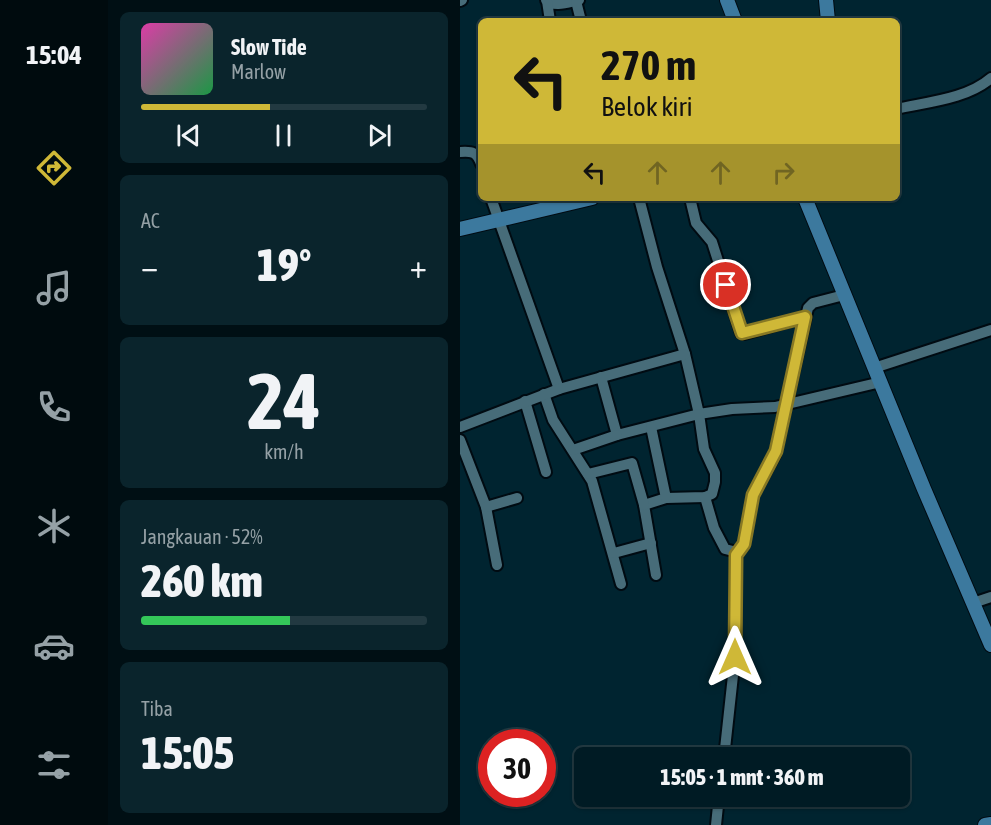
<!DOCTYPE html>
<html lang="id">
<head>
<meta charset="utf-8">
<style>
	body { margin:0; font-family:"Asap Condensed",sans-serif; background:#0a242c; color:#f1f3f6; height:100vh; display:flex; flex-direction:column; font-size:22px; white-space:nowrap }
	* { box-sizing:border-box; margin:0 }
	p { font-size:20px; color:#95a1a6 }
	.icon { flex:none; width:33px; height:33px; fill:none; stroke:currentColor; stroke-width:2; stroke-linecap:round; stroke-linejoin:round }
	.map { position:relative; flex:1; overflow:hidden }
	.sheet { display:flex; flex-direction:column; gap:12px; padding:12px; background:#000f14; width:352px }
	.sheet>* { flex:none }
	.guide { position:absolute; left:18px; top:18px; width:422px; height:183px; border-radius:9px; box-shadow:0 2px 4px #0004,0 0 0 2px #223941; background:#cfb837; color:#111; overflow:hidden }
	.speed { position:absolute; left:18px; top:729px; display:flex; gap:12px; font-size:30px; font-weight:700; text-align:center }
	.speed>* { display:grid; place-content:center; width:78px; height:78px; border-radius:50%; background:#001b24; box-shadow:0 2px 4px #0004,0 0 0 2px #223941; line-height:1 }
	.speed .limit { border:9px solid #d22; background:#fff; color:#111 }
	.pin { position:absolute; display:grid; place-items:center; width:51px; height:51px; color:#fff; margin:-26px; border:3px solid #fff; border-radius:50%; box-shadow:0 2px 6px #0007 }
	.me { position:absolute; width:66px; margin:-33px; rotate:0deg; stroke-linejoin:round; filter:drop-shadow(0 0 4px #0008) }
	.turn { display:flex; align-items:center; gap:21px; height:126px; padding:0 24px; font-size:27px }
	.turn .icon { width:78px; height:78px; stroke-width:2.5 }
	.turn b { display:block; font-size:42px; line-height:51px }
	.lanes { display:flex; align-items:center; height:57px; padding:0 24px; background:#0003; justify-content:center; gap:30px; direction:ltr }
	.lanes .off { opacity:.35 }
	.big { font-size:45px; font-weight:800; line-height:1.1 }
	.sheet .widget { flex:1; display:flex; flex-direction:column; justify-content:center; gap:9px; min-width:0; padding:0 21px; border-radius:9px; background:#0a242c }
	.sheet .dial { align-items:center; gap:0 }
	.dial b { font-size:78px; line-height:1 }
	.song { display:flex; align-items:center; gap:18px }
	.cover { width:72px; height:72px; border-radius:9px; background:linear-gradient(135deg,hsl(320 70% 55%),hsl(140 70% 35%)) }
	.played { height:6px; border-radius:3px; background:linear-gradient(90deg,#cfb837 45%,#223941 45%) }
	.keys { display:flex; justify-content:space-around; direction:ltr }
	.heat { display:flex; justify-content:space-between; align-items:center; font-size:33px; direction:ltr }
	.charge { height:9px; border-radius:4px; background:linear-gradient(90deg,#34c759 52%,#223941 0) }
	.trip { position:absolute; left:114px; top:747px; width:336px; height:60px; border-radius:9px; background:#001b24; box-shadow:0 2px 4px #0004,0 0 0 2px #223941; font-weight:800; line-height:60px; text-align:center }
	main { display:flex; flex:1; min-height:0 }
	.tabs { display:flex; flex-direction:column; width:108px; justify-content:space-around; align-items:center; background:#000b0e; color:#95a1a6 }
	.tabs .icon { width:42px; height:42px }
	.tabs .active { color:#cfb837 }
	.tabs b { font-size:27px; color:#f1f3f6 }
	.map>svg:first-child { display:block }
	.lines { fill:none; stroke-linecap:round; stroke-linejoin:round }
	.street-casing { stroke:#000b12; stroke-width:14 }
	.secondary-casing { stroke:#000b12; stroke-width:16 }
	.street { stroke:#476c79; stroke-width:10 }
	.secondary { stroke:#3c799e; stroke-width:14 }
	.route-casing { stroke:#877824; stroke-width:15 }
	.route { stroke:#cfb837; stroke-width:10 }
</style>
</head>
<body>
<main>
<nav class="tabs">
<b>15:04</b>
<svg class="icon active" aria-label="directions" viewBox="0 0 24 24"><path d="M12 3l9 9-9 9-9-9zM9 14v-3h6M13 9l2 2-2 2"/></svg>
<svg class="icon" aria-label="music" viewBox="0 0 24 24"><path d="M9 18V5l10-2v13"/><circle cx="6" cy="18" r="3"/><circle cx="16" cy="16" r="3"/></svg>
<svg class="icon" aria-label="phone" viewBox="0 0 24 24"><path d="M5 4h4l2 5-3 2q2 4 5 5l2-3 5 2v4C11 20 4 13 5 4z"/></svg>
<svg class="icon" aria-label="climate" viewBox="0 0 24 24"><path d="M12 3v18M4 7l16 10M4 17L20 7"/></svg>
<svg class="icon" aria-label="car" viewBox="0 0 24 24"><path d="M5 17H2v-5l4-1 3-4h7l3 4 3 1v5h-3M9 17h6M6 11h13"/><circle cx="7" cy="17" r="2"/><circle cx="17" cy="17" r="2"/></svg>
<svg class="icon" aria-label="filters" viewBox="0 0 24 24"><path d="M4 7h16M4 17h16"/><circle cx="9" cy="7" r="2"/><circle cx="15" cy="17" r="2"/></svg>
</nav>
<section class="sheet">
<div class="widget">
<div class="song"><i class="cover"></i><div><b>Slow Tide</b><p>Marlow</p></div></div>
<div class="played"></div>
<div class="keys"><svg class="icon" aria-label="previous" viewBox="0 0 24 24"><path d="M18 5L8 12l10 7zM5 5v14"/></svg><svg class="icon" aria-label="pause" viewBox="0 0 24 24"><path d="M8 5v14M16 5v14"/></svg><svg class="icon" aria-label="next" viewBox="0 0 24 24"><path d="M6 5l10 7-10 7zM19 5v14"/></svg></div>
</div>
<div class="widget"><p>AC</p>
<div class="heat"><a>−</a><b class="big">19°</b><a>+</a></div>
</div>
<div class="widget dial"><b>24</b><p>km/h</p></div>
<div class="widget"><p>Jangkauan · 52%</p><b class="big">260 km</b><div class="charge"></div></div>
<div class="widget"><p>Tiba</p><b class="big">15:05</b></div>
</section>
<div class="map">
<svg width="531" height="825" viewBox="0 0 531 825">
	<rect width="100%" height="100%" fill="#002430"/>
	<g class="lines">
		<g class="street-casing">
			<g id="street">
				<path d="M 86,0 C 94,8 109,2 119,0"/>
				<path d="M 0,1 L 2,0"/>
				<path d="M 87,1 L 90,21"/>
				<path d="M 116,1 L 121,21"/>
				<path d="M 436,109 C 467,102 507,99 531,78"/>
				<path d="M 0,152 C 12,151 17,152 21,164"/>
				<path d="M 31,198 L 99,389"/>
				<path d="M 179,198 L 197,267 L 225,354 L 239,414 L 272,409 L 315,407 L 421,382"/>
				<path d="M 230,198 L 236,223 L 252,242 L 281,333 L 284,334 L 345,317"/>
				<path d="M 414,368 L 531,330"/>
				<path d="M 141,377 L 157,435 L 239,414 L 244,449 L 255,473 L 255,482 L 252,494 L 245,497 L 206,498 L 184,505 L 196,575"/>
				<path d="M 84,394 L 93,420 L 132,481 L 161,584"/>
				<path d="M 65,401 L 86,472"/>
				<path d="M 0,427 L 99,389 L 225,354"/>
				<path d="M 191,427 L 206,498"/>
				<path d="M 0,440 L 26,507 L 37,565"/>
				<path d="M 113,450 L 157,435"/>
				<path d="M 128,474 L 172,463 L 184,505"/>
				<path d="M 245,497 L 254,528 L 265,549 L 277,552"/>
				<path d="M 26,507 L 57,498"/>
				<path d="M 154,553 L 191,543"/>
				<path d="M 513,603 L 531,597"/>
				<path d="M 264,758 L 275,657 L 276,555 L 284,544 L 293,495 L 315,455 L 348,308 L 353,303 L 384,295"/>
				<path d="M 256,825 L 259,796"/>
			</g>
		</g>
		<g class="secondary-casing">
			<g id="secondary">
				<path d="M 267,0 L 275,21"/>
				<path d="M 366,0 L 368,21"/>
				<path d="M 345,198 L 464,489 L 531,645"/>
				<path d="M 0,229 L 132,198"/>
				<path d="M 525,825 L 531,824"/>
			</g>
		</g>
		<use href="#street" class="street"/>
		<use href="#secondary" class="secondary"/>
	</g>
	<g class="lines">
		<g class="route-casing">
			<path id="route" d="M 266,285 L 282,333 L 345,317 L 316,451 L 293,495 L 284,544 L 276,555 L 275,657"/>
		</g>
		<use href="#route" class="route"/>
	</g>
</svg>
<div class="speed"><div class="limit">30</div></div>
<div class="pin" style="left:266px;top:285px;background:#d93025"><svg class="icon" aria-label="arrive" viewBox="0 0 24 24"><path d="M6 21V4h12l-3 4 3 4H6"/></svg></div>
<svg class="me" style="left:275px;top:657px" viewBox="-20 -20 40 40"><path d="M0-17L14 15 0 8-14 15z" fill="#cfb837" stroke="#fff" stroke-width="4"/></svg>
<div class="trip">15:05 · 1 mnt · 360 m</div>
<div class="guide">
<div class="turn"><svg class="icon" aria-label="left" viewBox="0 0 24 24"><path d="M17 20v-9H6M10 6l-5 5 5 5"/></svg><div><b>270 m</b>Belok kiri</div></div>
<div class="lanes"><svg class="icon" aria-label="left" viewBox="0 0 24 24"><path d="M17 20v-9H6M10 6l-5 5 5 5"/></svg><svg class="icon off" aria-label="ahead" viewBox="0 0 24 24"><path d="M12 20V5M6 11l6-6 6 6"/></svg><svg class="icon off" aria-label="ahead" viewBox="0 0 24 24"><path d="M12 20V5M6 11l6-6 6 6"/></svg><svg class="icon off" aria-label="right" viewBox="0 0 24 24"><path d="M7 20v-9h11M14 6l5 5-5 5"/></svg></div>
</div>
</div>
</main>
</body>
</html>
